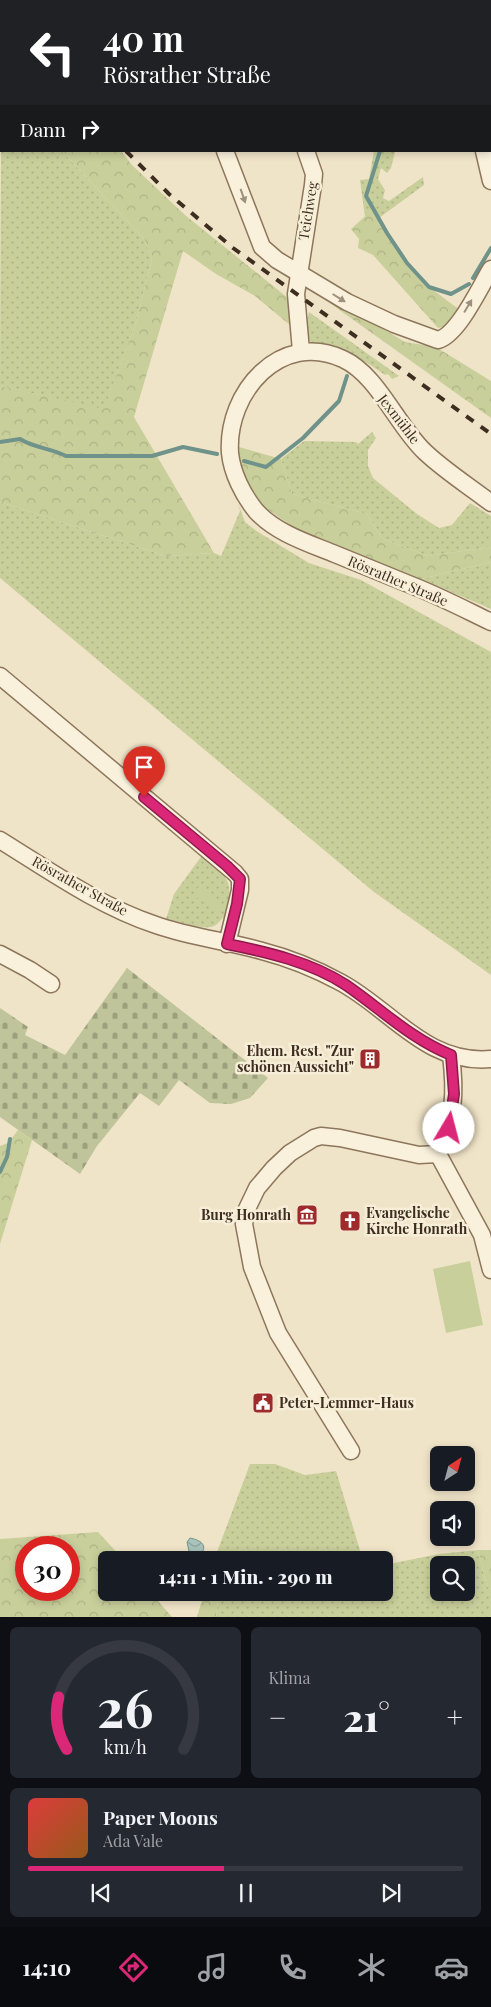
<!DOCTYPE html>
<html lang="de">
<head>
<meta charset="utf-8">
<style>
	body { margin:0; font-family:"Playfair Display",serif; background:#242831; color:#f1f3f6; height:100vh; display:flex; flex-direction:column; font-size:19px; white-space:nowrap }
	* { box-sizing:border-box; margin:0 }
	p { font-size:16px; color:#9ea1a6 }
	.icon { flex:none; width:28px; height:28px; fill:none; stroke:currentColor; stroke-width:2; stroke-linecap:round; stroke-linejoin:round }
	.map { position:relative; height:1617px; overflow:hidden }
	.panel { display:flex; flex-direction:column; gap:10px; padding:10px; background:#0d0f14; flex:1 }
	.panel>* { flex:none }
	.hud { position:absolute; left:0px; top:0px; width:491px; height:152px; box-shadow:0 2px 8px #0003; background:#202124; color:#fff; overflow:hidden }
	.needle { width:32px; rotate:36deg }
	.buttons { position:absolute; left:430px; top:1446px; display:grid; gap:10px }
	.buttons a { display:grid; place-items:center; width:45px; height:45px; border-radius:8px; background:#171b24; box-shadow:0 2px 8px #0003; font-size:25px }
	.speed { position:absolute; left:15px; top:1536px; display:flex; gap:10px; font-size:25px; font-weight:700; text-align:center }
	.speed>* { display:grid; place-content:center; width:65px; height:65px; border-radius:50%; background:#171b24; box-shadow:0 2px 8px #0003; line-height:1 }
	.speed .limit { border:8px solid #d22; background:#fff; color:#111 }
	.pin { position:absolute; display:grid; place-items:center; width:42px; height:42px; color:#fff; margin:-51px -21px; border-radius:50% 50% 50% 0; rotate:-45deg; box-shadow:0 0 5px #0007 }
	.pin .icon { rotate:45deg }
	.me { position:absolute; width:55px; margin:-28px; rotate:8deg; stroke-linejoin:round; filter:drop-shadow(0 0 4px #0008) }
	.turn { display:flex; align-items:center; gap:18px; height:105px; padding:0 20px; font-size:22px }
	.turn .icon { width:65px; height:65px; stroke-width:2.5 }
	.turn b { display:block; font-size:35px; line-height:42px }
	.then { display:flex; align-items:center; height:48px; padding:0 20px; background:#0003; gap:10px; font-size:19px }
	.big { font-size:38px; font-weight:800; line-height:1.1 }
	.panel .widget { flex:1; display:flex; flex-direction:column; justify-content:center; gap:8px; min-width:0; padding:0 18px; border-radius:8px; background:#242831 }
	.panel .dial { align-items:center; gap:0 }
	.dial svg { height:130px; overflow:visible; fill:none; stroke:#363941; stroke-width:7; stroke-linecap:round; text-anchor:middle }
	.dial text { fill:#f1f3f6; stroke:none }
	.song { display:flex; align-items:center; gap:15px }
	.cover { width:60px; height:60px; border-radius:8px; background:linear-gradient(135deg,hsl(0 70% 55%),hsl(30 70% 35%)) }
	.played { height:5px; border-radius:2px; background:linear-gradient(90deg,#db2777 45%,#363941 45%) }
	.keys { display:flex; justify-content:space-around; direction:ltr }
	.heat { display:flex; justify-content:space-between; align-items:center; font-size:28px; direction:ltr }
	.panel .tiles { flex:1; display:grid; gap:10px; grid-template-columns:1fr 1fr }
	.widget:last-child { grid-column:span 2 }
	.trip { position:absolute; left:98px; top:1551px; width:295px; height:50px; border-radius:8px; background:#171b24; box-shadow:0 2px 8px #0003; font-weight:800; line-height:50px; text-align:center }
	.menu { display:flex; height:80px; justify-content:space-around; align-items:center; background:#090b0e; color:#9ea1a6 }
	.menu .icon { width:35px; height:35px }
	.menu .on { color:#db2777 }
	.menu b { font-size:22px; color:#f1f3f6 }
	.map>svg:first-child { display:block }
	.grass { fill:url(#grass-dots); fill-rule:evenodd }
	.forest { fill:url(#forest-crowns); fill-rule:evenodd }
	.cemetery { fill:url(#cemetery-stones) }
	.pitch { fill:#c9cf9b }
	.water { fill:url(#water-waves); stroke:#6f938a }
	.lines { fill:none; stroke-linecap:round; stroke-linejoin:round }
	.stream { stroke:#6f938a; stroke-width:4 }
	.minor-casing { stroke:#8d765c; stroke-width:19 }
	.minor { stroke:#faf1dc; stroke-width:16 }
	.rail { stroke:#3d2e20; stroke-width:4; stroke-dasharray:9 9; stroke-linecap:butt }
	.oneway { fill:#9c907e }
	.route-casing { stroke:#8e194d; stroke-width:12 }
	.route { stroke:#db2777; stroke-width:9 }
	.labels { text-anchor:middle; stroke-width:5; stroke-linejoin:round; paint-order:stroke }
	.street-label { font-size:14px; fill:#3d2e20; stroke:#f7eed8 }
	.poi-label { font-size:14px; font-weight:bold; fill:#3d2e20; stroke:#f7eed8; text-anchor:end }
</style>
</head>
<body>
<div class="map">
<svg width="491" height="1617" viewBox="0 0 491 1617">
	<defs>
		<pattern id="grass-dots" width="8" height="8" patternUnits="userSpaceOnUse" patternTransform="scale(1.25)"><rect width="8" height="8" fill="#c9cf9b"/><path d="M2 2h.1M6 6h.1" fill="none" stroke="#aeb285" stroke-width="1.8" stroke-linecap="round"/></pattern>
		<pattern id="forest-crowns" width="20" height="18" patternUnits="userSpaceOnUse" patternTransform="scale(1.25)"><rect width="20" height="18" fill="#c9cf9b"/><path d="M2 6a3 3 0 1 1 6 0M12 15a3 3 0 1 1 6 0" fill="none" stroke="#aeb285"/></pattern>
		<pattern id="cemetery-stones" width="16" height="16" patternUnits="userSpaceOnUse" patternTransform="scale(1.25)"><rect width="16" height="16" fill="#bfc49a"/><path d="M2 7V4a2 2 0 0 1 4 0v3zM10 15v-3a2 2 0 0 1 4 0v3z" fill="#9ca07d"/></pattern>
		<pattern id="water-waves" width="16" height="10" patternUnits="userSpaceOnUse" patternTransform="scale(1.25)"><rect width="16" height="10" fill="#a9c4bc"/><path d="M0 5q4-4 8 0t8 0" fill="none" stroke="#8ba098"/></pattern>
	</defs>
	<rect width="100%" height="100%" fill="#f0e4c8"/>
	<g class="grass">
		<path d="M 1,124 L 1,151 L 62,151 L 144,239 L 152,259 L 136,322 L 104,410 L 0,386 Z"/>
		<path d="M 374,151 L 395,152 L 391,168 L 387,173 L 381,168 L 378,179 L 385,190 L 383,198 L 389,201 L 423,177 L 424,185 L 379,218 L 373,209 L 365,217 L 360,180 L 369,179 Z"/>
		<path d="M 309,312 L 399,376 L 392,379 L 388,374 L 385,375 C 363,359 340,347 313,344 C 303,336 307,323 309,312 Z"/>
		<path d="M 372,432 L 376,438 L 368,450 L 368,466 L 373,478 L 417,514 L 439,528 L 452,525 L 470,503 L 491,516 L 491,547 L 428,556 L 383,539 L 367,514 L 292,494 L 281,459 L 304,441 L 356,442 L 358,444 Z"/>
		<path d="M 0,502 L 166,556 L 214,553 L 221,556 L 240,511 L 238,503 L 245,522 L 258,532 L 309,563 L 361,580 L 491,652 L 491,975 L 374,892 L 0,578 Z"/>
		<path d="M 491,562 L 491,609 L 421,579 Z"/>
		<path d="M 203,854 C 229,878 234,881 226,916 C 221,918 219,924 214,926 C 203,931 178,921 166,919 L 174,894 Z"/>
		<path d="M 250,1464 L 275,1464 L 305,1475 L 336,1471 L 363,1560 L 214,1560 Z"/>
		<path d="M 478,1550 L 487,1586 L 491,1589 L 491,1617 L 216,1617 L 219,1593 L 384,1592 L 384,1565 L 439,1554 ZM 439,1565 L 466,1565 L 466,1592 L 439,1592 Z"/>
	</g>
	<g class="forest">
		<path d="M 0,0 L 38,1 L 1,1 L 0,125 Z"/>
		<path d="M 62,151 L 121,151 L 132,165 L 185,215 L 288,298 L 291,326 L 255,296 L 216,274 L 183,251 L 134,417 L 214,553 L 166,556 L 0,502 L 0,386 L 104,409 L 136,322 L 152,259 L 144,239 Z"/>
		<path d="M 373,209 L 407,263 L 429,287 L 460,310 L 453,325 L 438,328 L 373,255 L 358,248 L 359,239 L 351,229 Z"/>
		<path d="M 326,295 L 405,342 L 436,347 L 491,381 L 491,418 L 324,299 Z"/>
		<path d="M 239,447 L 281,459 L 292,494 L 367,514 L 383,539 L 428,556 L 491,547 L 491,562 L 421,579 L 296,529 L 263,506 L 241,472 Z"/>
		<path d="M 18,1130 L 32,1140 L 0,1244 L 0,1146 L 8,1143 Z"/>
		<path d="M 98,1532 L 124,1560 L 106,1560 L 106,1592 L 151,1593 L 172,1617 L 0,1617 L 0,1539 ZM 26,1548 L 69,1548 L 69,1590 L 26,1590 Z"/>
		<path d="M 478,1550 L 491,1550 L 491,1589 L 487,1586 Z"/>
		<path d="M 204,1593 L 219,1593 L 216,1617 L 197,1617 Z"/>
	</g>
	<path class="cemetery" d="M 127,968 L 268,1078 L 250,1098 L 231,1104 L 210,1103 L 179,1080 L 159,1106 L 140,1093 L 97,1146 L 80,1174 L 0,1117 L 0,1008 L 28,1027 L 25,1035 L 65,1055 Z"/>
	<g class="pitch">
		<path d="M 198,887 L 222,903 L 217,911 L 193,895 Z"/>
		<path d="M 470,1261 L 483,1325 L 446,1333 L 433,1269 Z"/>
	</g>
	<path class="water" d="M 190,1538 C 200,1540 209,1545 200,1555 L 196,1556 L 189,1551 L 187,1542 Z"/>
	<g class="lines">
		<g class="stream">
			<path d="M 250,0 L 251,1"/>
			<path d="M 380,151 L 366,196 L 387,233 L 407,263 L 429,287 L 451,294 L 469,284"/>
			<path d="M 473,278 L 491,248"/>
			<path d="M 0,442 L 20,439 C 34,448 51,448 66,456 L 152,456 L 183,447 L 217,454"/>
			<path d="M 244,461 L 266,467 L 303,438 L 339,401 L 347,376"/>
			<path d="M 0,1172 L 7,1157 L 10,1139"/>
		</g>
		<g class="minor-casing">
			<g id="minor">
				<path d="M 133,0 L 134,1"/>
				<path d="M 178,0 L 179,1"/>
				<path d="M 392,0 L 394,1"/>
				<path d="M 225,151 L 262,247 L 277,260 L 347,302 L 394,324 L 438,340 C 458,335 480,287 491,269"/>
				<path d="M 484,151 L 491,181"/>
				<path d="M 301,351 L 296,294 L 313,185 L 314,174 L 306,151"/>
				<path d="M 491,503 C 469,486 445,471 425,452 C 397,426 378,375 343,359 C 281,330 226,392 230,453 C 232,473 243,495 256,511 C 276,533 308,543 335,554 C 362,565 389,576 416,587 C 441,597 466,610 491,622"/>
				<path d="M 0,676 L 235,873 L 240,879 L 240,890 L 227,944"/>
				<path d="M 0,840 C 50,871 99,906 156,925 C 190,937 227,941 262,951 C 289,958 316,969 340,982 C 391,1009 426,1065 491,1059"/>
				<path d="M 0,954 L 30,970 L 51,984"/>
				<path d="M 438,1154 L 482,1235 L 491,1270"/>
				<path d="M 438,1154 C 454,1116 456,1095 451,1055"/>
				<path d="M 351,1451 L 278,1333 L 252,1267 L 244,1224 L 246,1211 L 257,1188 L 274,1168 L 290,1153 L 314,1138 L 321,1136 L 340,1138 L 419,1155 L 438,1154"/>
			</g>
		</g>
		<use href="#minor" class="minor"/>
		<g class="rail">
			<path d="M 24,0 L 25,1"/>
			<path d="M 126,151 L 169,194 L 233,248 L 491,434"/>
		</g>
	</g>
	<defs><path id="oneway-solid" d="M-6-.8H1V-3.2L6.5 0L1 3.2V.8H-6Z" transform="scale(1.25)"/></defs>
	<g class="oneway">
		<use href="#oneway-solid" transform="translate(243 196) rotate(71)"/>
		<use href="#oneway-solid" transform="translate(339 298) rotate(32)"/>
		<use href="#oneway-solid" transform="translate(468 306) rotate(-59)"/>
	</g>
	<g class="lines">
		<g class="route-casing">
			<path id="route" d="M 144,797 L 227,866 L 240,879 L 237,904 L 227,944 C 267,952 311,962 346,985 C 381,1009 411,1039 451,1055 L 454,1094 L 449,1128"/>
		</g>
		<use href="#route" class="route"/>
	</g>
	<defs>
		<g id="building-square" transform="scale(1.125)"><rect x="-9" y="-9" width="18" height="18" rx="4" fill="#9e2a2b" stroke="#f7eed8"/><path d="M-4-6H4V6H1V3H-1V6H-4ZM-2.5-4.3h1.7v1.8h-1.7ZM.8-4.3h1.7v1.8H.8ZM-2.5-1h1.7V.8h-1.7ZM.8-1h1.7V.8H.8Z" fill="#fff"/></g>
		<g id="museum-square" transform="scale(1.125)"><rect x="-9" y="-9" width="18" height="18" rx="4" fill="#9e2a2b" stroke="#f7eed8"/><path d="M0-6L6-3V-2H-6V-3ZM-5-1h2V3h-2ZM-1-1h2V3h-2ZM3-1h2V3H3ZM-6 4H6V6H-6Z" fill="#fff"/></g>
		<g id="church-square" transform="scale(1.125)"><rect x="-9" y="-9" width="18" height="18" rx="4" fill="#9e2a2b" stroke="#f7eed8"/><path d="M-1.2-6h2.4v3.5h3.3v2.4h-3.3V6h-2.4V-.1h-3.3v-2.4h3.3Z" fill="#fff"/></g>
		<g id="civic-square" transform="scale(1.125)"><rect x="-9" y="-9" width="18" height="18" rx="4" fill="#9e2a2b" stroke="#f7eed8"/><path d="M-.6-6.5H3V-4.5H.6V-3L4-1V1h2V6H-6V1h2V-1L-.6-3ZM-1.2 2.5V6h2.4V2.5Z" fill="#fff"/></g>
	</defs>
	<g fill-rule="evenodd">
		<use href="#building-square" x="370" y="1059"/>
		<use href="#museum-square" x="307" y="1215"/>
		<use href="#church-square" x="350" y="1221"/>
		<use href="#civic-square" x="263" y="1403"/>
	</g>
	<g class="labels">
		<g class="street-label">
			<text transform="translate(308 211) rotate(-81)" y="5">Teichweg</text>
			<text transform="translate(399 419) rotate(52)" y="5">Jexmühle</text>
			<text transform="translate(398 581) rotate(23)" y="5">Rösrather Straße</text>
			<text transform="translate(80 886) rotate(29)" y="5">Rösrather Straße</text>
		</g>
		<g class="poi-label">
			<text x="354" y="1056">Ehem. Rest. "Zur<tspan x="354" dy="16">schönen Aussicht"</tspan></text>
			<text x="366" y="1218" text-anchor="start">Evangelische<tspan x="366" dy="16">Kirche Honrath</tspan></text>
			<text x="291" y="1220">Burg Honrath</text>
			<text x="279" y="1408" text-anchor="start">Peter-Lemmer-Haus</text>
		</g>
	</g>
</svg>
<div class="buttons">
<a><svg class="needle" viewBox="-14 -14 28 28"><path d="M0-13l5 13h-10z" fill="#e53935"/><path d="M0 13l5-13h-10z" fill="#9ea1a6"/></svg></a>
<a><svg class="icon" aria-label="sound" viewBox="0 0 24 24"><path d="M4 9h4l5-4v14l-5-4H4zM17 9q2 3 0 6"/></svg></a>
<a><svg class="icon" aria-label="search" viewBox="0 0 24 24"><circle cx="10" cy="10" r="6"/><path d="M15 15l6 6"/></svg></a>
</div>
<div class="speed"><div class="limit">30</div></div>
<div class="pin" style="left:144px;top:797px;background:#d93025"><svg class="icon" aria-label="arrive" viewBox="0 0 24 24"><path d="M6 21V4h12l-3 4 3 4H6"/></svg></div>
<svg class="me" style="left:449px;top:1128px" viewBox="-20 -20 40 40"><circle r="19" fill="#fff"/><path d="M0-13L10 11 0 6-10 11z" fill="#db2777"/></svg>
<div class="trip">14:11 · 1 Min. · 290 m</div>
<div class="hud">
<div class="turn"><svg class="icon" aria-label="left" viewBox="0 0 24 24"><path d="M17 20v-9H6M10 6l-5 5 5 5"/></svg><div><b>40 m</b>Rösrather Straße</div></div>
<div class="then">Dann<svg class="icon" aria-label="right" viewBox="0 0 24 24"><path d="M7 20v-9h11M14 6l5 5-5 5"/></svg></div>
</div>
</div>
<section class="panel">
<div class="tiles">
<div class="widget dial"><svg viewBox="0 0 100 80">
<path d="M14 69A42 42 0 1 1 86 69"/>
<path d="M14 69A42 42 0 0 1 9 37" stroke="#db2777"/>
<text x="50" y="56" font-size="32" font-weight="700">26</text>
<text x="50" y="72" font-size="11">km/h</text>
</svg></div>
<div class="widget"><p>Klima</p>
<div class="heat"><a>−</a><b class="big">21°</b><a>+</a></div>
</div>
<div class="widget">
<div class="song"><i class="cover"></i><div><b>Paper Moons</b><p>Ada Vale</p></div></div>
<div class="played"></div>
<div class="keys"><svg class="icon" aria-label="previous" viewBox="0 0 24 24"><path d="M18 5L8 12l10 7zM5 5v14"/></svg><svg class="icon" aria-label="pause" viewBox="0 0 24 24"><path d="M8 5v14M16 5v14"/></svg><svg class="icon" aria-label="next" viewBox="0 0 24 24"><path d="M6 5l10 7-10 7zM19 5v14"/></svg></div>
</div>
</div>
</section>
<nav class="menu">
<b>14:10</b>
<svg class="icon on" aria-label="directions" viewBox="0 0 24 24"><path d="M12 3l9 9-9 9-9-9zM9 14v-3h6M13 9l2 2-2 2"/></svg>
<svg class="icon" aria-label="music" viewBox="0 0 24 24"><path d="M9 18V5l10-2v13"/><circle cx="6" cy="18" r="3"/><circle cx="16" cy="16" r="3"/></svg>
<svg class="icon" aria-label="phone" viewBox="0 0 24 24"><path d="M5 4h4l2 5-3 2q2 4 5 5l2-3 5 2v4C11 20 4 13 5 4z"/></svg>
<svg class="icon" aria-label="climate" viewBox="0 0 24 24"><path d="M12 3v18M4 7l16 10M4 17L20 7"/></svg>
<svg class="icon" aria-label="car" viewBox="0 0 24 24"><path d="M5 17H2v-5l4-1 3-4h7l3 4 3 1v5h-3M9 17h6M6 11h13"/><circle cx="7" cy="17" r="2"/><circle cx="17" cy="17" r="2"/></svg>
</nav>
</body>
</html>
